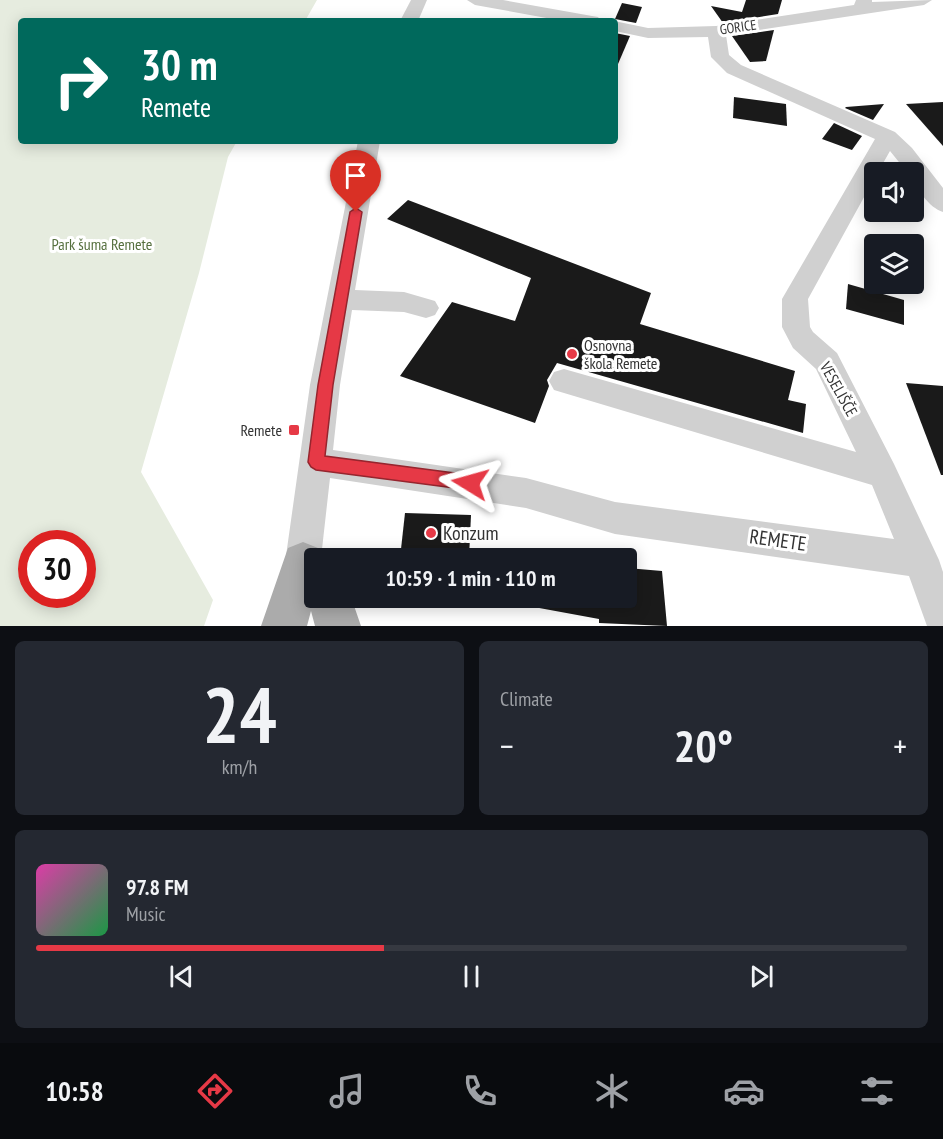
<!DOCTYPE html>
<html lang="en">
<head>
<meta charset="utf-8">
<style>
	body { margin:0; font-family:"PT Sans Narrow",sans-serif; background:#242831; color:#f1f3f6; height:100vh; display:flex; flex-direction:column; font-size:22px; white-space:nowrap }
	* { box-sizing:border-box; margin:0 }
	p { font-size:20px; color:#9ea1a6 }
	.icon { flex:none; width:33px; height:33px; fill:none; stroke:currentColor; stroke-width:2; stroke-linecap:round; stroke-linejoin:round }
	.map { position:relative; height:626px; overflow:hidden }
	.sheet { display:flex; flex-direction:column; gap:15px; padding:15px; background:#0d0f14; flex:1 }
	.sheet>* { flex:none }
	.guide { position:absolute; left:18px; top:18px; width:600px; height:126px; border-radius:6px; box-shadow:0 3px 15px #0003; background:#00695c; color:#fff; overflow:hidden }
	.buttons { position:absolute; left:864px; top:162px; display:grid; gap:12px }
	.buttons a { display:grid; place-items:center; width:60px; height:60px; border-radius:6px; background:#171b24; box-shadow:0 3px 15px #0003; font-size:30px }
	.speed { position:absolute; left:18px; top:530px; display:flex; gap:12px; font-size:30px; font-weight:700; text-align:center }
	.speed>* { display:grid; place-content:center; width:78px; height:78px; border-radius:50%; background:#171b24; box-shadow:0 3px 15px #0003; line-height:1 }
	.speed .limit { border:9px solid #d22; background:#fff; color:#111 }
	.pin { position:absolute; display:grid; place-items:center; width:51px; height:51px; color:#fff; margin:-62px -26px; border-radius:50% 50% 50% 0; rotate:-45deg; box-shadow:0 0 6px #0007 }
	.pin .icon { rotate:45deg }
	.me { position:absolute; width:66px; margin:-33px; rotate:278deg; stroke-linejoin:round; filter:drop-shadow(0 0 4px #0008) }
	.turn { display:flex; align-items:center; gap:21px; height:126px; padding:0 24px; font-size:27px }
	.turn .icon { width:78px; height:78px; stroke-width:2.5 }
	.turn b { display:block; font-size:42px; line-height:51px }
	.big { font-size:45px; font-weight:700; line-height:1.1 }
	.sheet .card { flex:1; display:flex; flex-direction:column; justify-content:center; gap:9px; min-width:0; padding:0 21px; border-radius:9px; background:#242831 }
	.sheet .dial { align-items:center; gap:0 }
	.dial b { font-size:78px; line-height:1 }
	.song { display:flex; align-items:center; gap:18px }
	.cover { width:72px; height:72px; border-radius:9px; background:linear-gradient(135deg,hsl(320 70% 55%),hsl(140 70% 35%)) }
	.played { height:6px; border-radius:3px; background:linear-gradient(90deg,#e63946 40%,#363941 40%) }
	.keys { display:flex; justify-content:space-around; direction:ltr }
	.heat { display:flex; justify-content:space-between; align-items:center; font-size:33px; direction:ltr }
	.sheet .tiles { flex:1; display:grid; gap:15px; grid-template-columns:1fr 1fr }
	.card:last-child { grid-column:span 2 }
	.trip { position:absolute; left:304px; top:548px; width:333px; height:60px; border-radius:6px; background:#171b24; box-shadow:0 3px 15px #0003; font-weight:700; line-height:60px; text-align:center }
	.tab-bar { display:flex; height:96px; justify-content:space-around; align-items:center; background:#090b0e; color:#9ea1a6 }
	.tab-bar .icon { width:42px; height:42px }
	.tab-bar .current { color:#e63946 }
	.tab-bar b { font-size:27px; color:#f1f3f6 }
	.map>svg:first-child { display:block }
	.green { fill:#e6ecdf; fill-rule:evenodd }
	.building { fill:#1a1a1a }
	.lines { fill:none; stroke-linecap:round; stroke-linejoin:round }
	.minor { fill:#d0d0d0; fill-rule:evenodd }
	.major { fill:#ababab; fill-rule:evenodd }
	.route { fill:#e63946; stroke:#96252e; stroke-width:1.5 }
	.poi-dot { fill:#e63946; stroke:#fff; stroke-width:2 }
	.labels { text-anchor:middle; stroke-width:6; stroke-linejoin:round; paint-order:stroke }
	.far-street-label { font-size:14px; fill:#333; stroke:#fff }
	.park-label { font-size:16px; fill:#56703f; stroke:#fff }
	.poi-label { font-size:16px; fill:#333; stroke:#fff; text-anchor:start }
	.street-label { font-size:16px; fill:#333; stroke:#fff }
	.near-poi-label { font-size:20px; fill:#333; stroke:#fff; text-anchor:start }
	.near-street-label { font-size:20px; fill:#333; stroke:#fff }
</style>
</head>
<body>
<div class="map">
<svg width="943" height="626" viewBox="0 0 943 626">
	<rect width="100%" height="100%" fill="#fff"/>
	<path class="green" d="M 0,0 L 317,0 L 305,21 L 21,21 L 21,141 L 237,141 L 228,157 L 199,273 L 141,472 L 213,600 L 204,626 L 0,626 ZM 32,543 L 82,543 L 82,594 L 32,594 Z"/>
	<g class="building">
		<path d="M 746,0 L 782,0 L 778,14 L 723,23 L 711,6 L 742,12 Z"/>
		<path d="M 622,3 L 642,7 L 636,23 L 615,19 Z"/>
		<path d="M 774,30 L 766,61 L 750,62 L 732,36 Z"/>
		<path d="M 615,33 L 630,36 L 615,71 Z"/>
		<path d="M 734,97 L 786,104 L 787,126 L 733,118 Z"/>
		<path d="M 943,102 L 943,146 L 906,104 Z"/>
		<path d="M 884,104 L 873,120 L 845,108 L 846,107 Z"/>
		<path d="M 834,123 L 862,136 L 852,150 L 822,139 Z"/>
		<path d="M 408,200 L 651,293 L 640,324 L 795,371 L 788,400 L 806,404 L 803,433 L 557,363 L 547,380 L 549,386 L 535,423 L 400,376 L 452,302 L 515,321 L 531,278 L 387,219 Z"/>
		<path d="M 848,284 L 904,300 L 904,325 L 846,309 Z"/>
		<path d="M 906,383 L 943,386 L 943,475 L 941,475 Z"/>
		<path d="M 405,513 L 471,515 L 469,558 L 400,558 Z"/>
		<path d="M 508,549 L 560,558 L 507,558 Z"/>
		<path d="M 627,568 L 662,571 L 667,626 L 599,623 L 599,619 L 501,601 L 501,597 L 627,597 Z"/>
	</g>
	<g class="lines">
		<g class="minor">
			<path d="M 411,0 L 427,0 L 418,21 L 400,21 Z"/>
			<path d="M 467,0 L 503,0 L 592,16 L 598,17 L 601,21 L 563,21 L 475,5 Z"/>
			<path d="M 856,0 L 872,0 L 872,2 L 932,0 L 924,5 L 726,35 L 729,55 L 741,65 L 895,132 L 912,148 L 943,188 L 943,212 C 929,208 914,187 914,172 L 907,172 L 890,151 L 878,172 L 874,172 L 874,179 L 808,299 L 810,327 L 813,332 L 837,353 L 894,464 L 939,560 L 943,572 L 943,626 L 927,626 L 909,576 L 615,534 L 526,508 L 330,478 L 321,558 L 315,558 L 315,576 L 303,581 L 291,575 L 285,563 L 310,385 L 358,141 L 380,141 L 355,290 L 404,292 L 435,301 L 439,308 L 435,315 L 426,318 L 404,312 L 352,310 L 340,385 L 333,450 L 526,478 L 615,502 L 894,539 L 872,485 L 564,393 L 554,390 L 549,381 L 554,372 L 564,369 L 856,452 L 816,369 L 793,348 L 782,327 L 782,299 L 875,139 L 727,73 L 711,57 L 708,37 L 648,38 L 615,31 L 614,21 L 648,28 L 716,26 L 854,5 Z"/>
		</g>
		<path class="major" d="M 303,542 L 318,548 L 322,558 L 315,558 L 315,597 L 351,597 L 361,626 L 315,626 L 311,611 L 307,626 L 261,626 L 288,548 Z"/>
	</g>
	<path class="route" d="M 356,208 L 362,212 L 333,385 L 325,456 L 470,475 L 476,477 L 478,483 L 476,488 L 470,490 L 316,470 L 311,467 L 308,462 L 318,385 L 350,212 Z"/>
	<g class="poi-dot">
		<circle cx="572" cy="354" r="6"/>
		<rect x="288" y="424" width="12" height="12" rx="3"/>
		<circle cx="431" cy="533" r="6"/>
	</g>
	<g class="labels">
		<g class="far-street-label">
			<text transform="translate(738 27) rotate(-8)" y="5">GORICE</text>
		</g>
		<g class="park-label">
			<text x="102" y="250">Park šuma Remete</text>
		</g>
		<g class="poi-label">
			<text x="584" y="351">Osnovna<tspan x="584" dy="18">škola Remete</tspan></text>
			<text x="282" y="436" text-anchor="end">Remete</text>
		</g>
		<g class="street-label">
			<text transform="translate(839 389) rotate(61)" y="6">VESELIŠČE</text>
		</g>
		<g class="near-poi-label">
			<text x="443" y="540">Konzum</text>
		</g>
		<g class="near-street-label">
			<text transform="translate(778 540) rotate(8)" y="7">REMETE</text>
		</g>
	</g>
</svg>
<div class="buttons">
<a><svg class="icon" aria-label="sound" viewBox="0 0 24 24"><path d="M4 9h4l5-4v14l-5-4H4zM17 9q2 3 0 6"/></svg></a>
<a><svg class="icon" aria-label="layers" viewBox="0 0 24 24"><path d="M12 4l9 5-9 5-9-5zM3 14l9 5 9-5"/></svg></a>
</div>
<div class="speed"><div class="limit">30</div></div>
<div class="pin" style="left:356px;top:212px;background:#d93025"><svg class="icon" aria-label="arrive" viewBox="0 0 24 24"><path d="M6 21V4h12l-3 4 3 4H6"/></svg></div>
<svg class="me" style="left:470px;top:483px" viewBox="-20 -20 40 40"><path d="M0-17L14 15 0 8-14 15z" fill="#e63946" stroke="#fff" stroke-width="4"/></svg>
<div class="trip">10:59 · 1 min · 110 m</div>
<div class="guide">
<div class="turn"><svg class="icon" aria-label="right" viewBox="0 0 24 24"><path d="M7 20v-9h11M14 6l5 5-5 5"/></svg><div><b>30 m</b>Remete</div></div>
</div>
</div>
<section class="sheet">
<div class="tiles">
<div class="card dial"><b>24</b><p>km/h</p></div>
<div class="card"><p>Climate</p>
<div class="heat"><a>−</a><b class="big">20°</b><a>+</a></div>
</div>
<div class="card">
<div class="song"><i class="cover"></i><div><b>97.8 FM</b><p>Music</p></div></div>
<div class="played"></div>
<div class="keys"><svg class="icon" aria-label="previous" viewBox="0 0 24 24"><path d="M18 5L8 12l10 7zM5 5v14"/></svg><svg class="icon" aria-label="pause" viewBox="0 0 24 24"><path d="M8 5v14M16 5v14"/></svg><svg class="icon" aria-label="next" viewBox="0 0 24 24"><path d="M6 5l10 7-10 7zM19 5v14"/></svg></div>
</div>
</div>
</section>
<nav class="tab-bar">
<b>10:58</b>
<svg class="icon current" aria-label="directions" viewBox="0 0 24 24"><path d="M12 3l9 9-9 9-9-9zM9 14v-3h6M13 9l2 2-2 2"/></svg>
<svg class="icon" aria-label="music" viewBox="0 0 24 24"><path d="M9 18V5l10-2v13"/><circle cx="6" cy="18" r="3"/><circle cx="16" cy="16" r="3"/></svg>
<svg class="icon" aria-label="phone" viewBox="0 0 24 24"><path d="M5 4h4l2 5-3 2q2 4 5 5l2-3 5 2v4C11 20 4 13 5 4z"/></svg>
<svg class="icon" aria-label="climate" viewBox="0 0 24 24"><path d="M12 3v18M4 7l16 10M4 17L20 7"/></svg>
<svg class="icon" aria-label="car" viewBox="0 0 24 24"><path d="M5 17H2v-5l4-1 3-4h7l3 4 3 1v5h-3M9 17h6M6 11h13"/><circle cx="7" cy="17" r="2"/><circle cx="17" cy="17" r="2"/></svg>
<svg class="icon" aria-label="filters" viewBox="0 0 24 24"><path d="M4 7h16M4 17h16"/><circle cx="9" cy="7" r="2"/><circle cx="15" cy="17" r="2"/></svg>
</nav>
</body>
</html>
